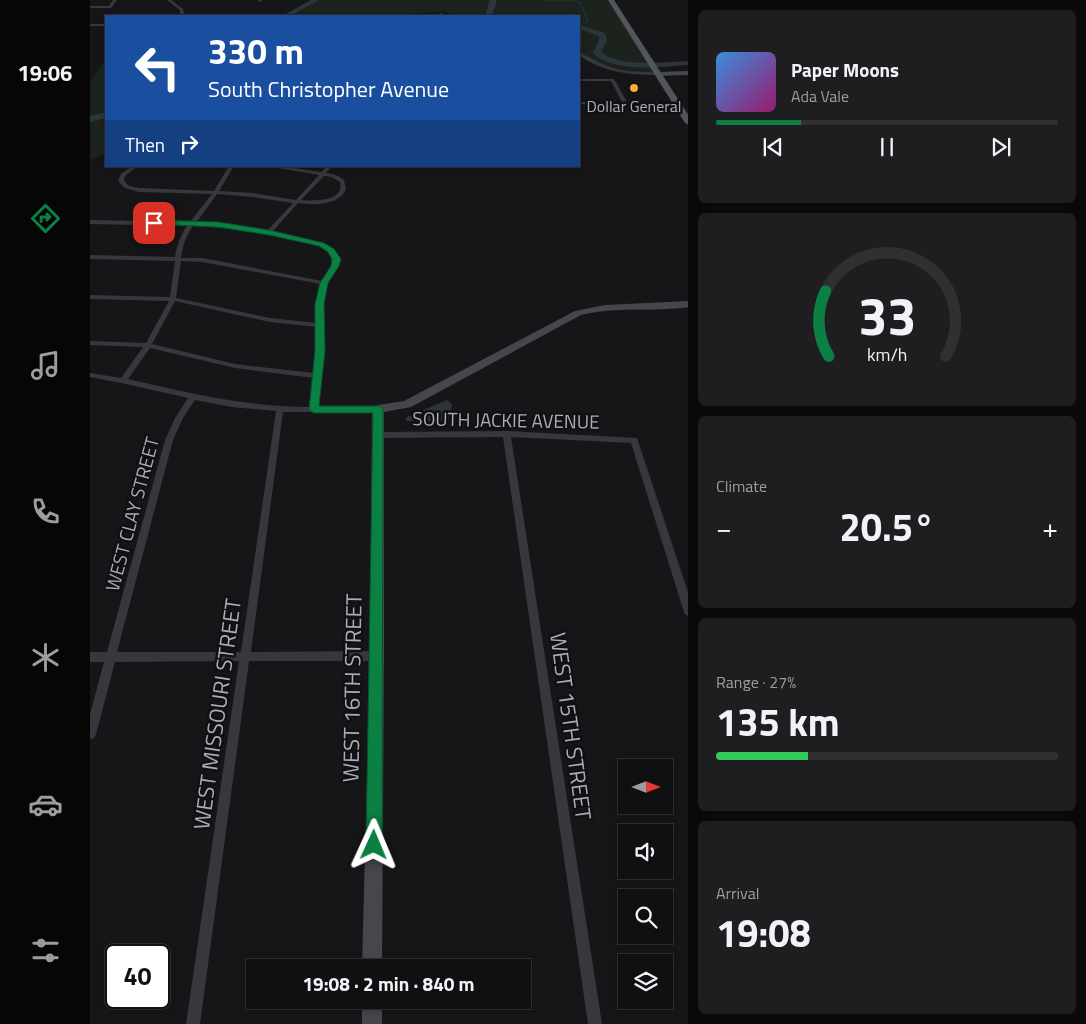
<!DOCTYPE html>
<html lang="en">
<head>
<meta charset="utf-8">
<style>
	body { margin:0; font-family:"Titillium Web",sans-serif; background:#1e1e20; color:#f1f3f6; height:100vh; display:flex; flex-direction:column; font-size:19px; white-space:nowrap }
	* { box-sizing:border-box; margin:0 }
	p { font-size:16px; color:#9c9d9f }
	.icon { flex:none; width:28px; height:28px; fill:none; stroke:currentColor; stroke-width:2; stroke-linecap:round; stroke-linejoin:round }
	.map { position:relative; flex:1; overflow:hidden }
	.panel { display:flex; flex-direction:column; gap:10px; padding:10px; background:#09090a; width:398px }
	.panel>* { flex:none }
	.guide { position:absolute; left:15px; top:15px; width:475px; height:152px; border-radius:0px; box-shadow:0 2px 8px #0003,0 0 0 1px #303032; background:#1a4fa0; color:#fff; overflow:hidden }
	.needle { width:32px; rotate:90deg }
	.controls { position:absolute; left:528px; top:759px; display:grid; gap:10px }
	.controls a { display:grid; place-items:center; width:55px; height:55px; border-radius:0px; background:#101012; box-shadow:0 2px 8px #0003,0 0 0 1px #303032; font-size:25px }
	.speed { position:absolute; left:15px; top:944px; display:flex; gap:10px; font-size:25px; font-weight:700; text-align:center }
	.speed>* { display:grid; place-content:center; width:65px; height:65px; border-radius:50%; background:#101012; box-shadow:0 2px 8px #0003,0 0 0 1px #303032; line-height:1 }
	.speed .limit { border:2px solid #111; border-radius:8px; background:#fff; color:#111 }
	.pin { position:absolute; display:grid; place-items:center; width:42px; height:42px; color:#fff; margin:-21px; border-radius:10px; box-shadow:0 2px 8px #0006 }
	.me { position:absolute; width:55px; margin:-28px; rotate:1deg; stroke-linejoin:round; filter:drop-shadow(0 0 4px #0008) }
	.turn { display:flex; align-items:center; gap:18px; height:105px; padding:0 20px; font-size:22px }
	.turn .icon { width:65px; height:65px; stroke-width:2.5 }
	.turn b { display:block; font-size:35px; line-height:42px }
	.then { display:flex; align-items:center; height:48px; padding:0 20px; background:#0003; gap:10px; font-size:19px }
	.big { font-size:38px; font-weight:700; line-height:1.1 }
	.panel .tile { flex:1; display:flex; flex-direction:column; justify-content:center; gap:8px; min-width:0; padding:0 18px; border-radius:8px; background:#1e1e20 }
	.panel .dial { align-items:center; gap:0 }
	.dial svg { height:130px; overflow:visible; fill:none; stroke:#303032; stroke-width:7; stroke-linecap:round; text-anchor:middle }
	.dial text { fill:#f1f3f6; stroke:none }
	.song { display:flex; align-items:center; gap:15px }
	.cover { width:60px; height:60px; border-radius:8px; background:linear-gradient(135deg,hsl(210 70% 55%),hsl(320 70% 35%)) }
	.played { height:5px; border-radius:2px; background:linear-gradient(90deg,#0b8043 25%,#303032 25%) }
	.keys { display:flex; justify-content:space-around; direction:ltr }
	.heat { display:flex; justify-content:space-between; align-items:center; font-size:28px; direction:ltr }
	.charge { height:8px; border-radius:4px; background:linear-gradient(90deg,#34c759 27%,#303032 0) }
	.trip { position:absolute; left:156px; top:959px; width:285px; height:50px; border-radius:0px; background:#101012; box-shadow:0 2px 8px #0003,0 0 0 1px #303032; font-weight:700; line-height:50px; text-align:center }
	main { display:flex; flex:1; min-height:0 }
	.tab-bar { display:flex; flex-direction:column; width:90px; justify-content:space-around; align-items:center; background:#060607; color:#9c9d9f }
	.tab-bar .icon { width:35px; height:35px }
	.tab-bar .selected { color:#0b8043 }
	.tab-bar b { font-size:22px; color:#f1f3f6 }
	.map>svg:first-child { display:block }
	.green { fill:#1c231d }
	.water { fill:#2c353c }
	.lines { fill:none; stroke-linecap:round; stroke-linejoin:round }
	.stream { stroke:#2c353c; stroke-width:1 }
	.river { fill:#2c353c; fill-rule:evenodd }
	.street { fill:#37383d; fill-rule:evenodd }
	.secondary { fill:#45474d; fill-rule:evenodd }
	.primary { fill:#53555c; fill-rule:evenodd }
	.route { fill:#0b8043; stroke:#07532c }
	.poi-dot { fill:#f2b134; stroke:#111113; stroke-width:2 }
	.labels { text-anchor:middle; stroke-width:5; stroke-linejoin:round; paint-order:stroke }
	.far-poi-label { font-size:16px; fill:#a8adb8; stroke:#111113 }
	.street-label { font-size:19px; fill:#a8adb8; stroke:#111113 }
	.near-street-label { font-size:22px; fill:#a8adb8; stroke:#111113 }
</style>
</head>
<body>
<main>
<nav class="tab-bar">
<b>19:06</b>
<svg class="icon selected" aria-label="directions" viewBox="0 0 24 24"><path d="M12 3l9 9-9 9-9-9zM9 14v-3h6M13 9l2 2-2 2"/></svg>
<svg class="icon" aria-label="music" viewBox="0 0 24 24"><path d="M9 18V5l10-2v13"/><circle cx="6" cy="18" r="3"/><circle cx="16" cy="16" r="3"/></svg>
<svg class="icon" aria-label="phone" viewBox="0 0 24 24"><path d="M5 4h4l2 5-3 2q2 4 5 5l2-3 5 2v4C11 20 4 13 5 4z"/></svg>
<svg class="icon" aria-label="climate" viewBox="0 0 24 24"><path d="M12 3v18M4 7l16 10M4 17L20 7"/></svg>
<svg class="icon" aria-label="car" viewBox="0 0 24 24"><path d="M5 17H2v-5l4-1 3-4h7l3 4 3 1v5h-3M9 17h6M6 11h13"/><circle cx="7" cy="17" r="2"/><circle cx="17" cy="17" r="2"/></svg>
<svg class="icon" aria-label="filters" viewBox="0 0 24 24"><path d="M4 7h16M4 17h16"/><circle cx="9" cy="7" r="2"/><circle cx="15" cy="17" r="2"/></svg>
</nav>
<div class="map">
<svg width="599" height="1024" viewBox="0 0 599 1024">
	<rect width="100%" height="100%" fill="#161618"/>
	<g class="green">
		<path d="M 226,0 L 521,0 L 567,74 C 542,73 508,70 489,53 L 489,16 L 364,16 L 354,11 L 299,16 L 195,16 Z"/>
		<path d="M 16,59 L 16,154 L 0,159 L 0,81 Z"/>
	</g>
	<path class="water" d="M 357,400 L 362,404 L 359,421 L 317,421 L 315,419 L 317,417 Z"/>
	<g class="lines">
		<path class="stream" d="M 455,0 L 481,0 L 490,3 L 498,21 L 489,26"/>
		<g class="river">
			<path d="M 221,0 L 229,0 L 200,16 L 192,16 Z"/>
			<path d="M 400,0 L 406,0 L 406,5 L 401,16 L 395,16 Z"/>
			<path d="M 489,25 L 515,33 L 517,40 L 511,52 C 530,68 574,62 599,61 L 599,65 C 573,67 522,73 503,53 L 509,40 L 509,36 L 489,29 Z"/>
			<path d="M 16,112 L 16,118 L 0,122 L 0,116 Z"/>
		</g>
		<g class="street">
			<path d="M 23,0 L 27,0 L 21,8 L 0,8 L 0,6 L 19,6 Z"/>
			<path d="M 77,0 L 81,0 L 93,9 L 94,16 L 90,16 L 90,10 Z"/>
			<path d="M 169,0 L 173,0 L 170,2 L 168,1 Z"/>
			<path d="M 352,13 L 357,16 L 340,16 L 341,15 Z"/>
			<rect x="0" y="24" width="16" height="2"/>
			<path d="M 489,52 C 507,61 517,68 537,71 C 547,72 560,71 569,74 L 567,75 C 540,75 511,72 489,55 Z"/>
			<path d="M 489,79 L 524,79 L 537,102 L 586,102 L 588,103 L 586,104 L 489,104 L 489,102 L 532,102 L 521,81 L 489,81 Z"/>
			<path d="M 42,166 L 48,166 L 35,176 L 34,181 L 39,186 L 49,188 L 124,191 L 139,166 L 144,166 L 129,191 L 163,193 L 206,200 L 229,175 L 176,166 L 190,166 L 231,172 L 237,166 L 242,166 L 236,173 L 246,175 L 254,180 L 256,189 C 249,206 224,205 208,203 L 182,232 L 233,243 L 243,250 L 249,262 L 237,283 L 233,304 L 234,351 L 228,407 L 288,406 L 292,409 L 288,412 L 193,412 L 161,652 L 287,651 L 291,653 L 292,656 L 291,659 L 287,661 L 159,661 L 110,1024 L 96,1024 L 149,661 L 25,662 L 6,734 L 4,738 L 0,739 L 0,714 L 14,662 L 0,662 L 0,652 L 17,652 L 75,440 L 85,418 L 98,398 L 36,384 L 0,377 L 0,373 L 31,378 L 53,347 L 0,345 L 0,341 L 56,343 L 79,301 L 0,299 L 0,295 L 80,297 L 85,261 L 0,259 L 0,255 L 85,257 C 87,245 90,236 97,226 L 0,224 L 0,220 L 100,222 L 122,194 L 49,192 L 35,188 L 28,181 L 31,174 ZM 234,176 L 242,177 L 250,182 C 255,202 224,201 211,200 ZM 127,194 L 163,197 L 203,203 L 177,231 L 154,226 L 106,223 ZM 103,226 L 154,230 L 229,245 L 238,252 L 243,262 L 232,281 L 112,258 L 91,258 C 93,245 96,236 103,226 ZM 91,261 L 112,262 L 231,284 L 227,304 L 227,323 L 180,318 L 86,298 ZM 85,301 L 180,322 L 227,327 L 226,351 L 224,373 L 145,364 L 62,344 ZM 60,348 L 145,368 L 224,378 L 220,407 C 156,407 100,393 38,379 ZM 105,400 L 142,407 L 186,411 L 151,652 L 27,652 L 83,440 L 93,418 Z"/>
			<path d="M 417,431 L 547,438 L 599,595 L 599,616 L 596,615 L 594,612 L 541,443 L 421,437 L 512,1024 L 498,1024 L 413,437 L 288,438 L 284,435 L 288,432 Z"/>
		</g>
		<g class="secondary">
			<path d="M 599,71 L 599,75 L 567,76 L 564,74 L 567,72 Z"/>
			<path d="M 599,301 L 599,307 C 563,312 526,306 491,315 L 321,407 L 294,412 L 294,656 L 292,968 L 272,968 L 280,656 L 282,409 L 288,405 L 314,401 L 485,311 L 515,305 Z"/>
			<rect x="272" y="1000" width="20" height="24"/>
		</g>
		<path class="primary" d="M 518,0 L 524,0 L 599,116 L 599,125 L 595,123 Z"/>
	</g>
	<path class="route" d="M 64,220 L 128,222 L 179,230 L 234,243 L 244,249 L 251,259 L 249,266 L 238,283 L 234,304 L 235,351 L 229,406 L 288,406 L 293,409 L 292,845 L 290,850 L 284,853 L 279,850 L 276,845 L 283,413 L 224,413 L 219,410 L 225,351 L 225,304 L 230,283 L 241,266 L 242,259 L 238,252 L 229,246 L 179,235 L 128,227 L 61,224 L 61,221 Z"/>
	<circle class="poi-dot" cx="544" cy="88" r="5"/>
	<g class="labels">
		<g class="far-poi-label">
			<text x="544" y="112">Dollar General</text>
		</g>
		<g class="street-label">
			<text transform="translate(416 420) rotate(1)" y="7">SOUTH JACKIE AVENUE</text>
			<text transform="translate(42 514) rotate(-75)" y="7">WEST CLAY STREET</text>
		</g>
		<g class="near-street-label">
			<text transform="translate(262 688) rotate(-89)" y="8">WEST 16TH STREET</text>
			<text transform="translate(127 714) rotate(-82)" y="8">WEST MISSOURI STREET</text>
			<text transform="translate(481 726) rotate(82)" y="8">WEST 15TH STREET</text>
		</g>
	</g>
</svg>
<div class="controls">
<a><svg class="needle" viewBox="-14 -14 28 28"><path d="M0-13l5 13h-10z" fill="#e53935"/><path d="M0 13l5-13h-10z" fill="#9c9d9f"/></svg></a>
<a><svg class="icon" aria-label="sound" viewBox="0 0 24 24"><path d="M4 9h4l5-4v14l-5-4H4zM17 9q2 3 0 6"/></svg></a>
<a><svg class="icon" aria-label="search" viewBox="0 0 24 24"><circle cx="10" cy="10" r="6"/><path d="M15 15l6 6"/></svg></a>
<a><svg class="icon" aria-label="layers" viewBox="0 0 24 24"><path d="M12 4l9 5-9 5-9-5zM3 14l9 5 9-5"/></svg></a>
</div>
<div class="speed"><div class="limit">40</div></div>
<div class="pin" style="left:64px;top:223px;background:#d93025"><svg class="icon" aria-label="arrive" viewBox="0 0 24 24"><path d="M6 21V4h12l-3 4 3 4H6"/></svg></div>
<svg class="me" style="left:284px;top:845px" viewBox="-20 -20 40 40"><path d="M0-17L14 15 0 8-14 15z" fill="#0b8043" stroke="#fff" stroke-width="4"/></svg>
<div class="trip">19:08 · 2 min · 840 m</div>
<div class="guide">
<div class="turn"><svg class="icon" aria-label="left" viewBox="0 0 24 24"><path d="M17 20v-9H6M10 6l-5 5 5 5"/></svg><div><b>330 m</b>South Christopher Avenue</div></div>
<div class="then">Then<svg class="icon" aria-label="right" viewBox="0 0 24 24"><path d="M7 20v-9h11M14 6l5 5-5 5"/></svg></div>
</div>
</div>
<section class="panel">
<div class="tile">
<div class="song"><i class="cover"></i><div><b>Paper Moons</b><p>Ada Vale</p></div></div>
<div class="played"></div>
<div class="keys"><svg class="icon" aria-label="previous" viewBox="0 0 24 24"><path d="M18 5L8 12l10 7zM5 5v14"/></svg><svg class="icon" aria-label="pause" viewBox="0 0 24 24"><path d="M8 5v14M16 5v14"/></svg><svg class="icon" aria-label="next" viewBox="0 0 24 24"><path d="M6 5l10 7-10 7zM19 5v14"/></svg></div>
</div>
<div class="tile dial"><svg viewBox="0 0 100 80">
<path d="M14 69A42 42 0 1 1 86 69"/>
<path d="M14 69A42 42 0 0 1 12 29" stroke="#0b8043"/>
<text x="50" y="56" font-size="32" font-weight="700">33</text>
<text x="50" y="72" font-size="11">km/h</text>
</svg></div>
<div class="tile"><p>Climate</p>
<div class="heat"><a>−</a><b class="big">20.5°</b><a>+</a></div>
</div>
<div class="tile"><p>Range · 27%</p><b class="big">135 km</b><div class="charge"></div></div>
<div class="tile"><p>Arrival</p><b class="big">19:08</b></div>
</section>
</main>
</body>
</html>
